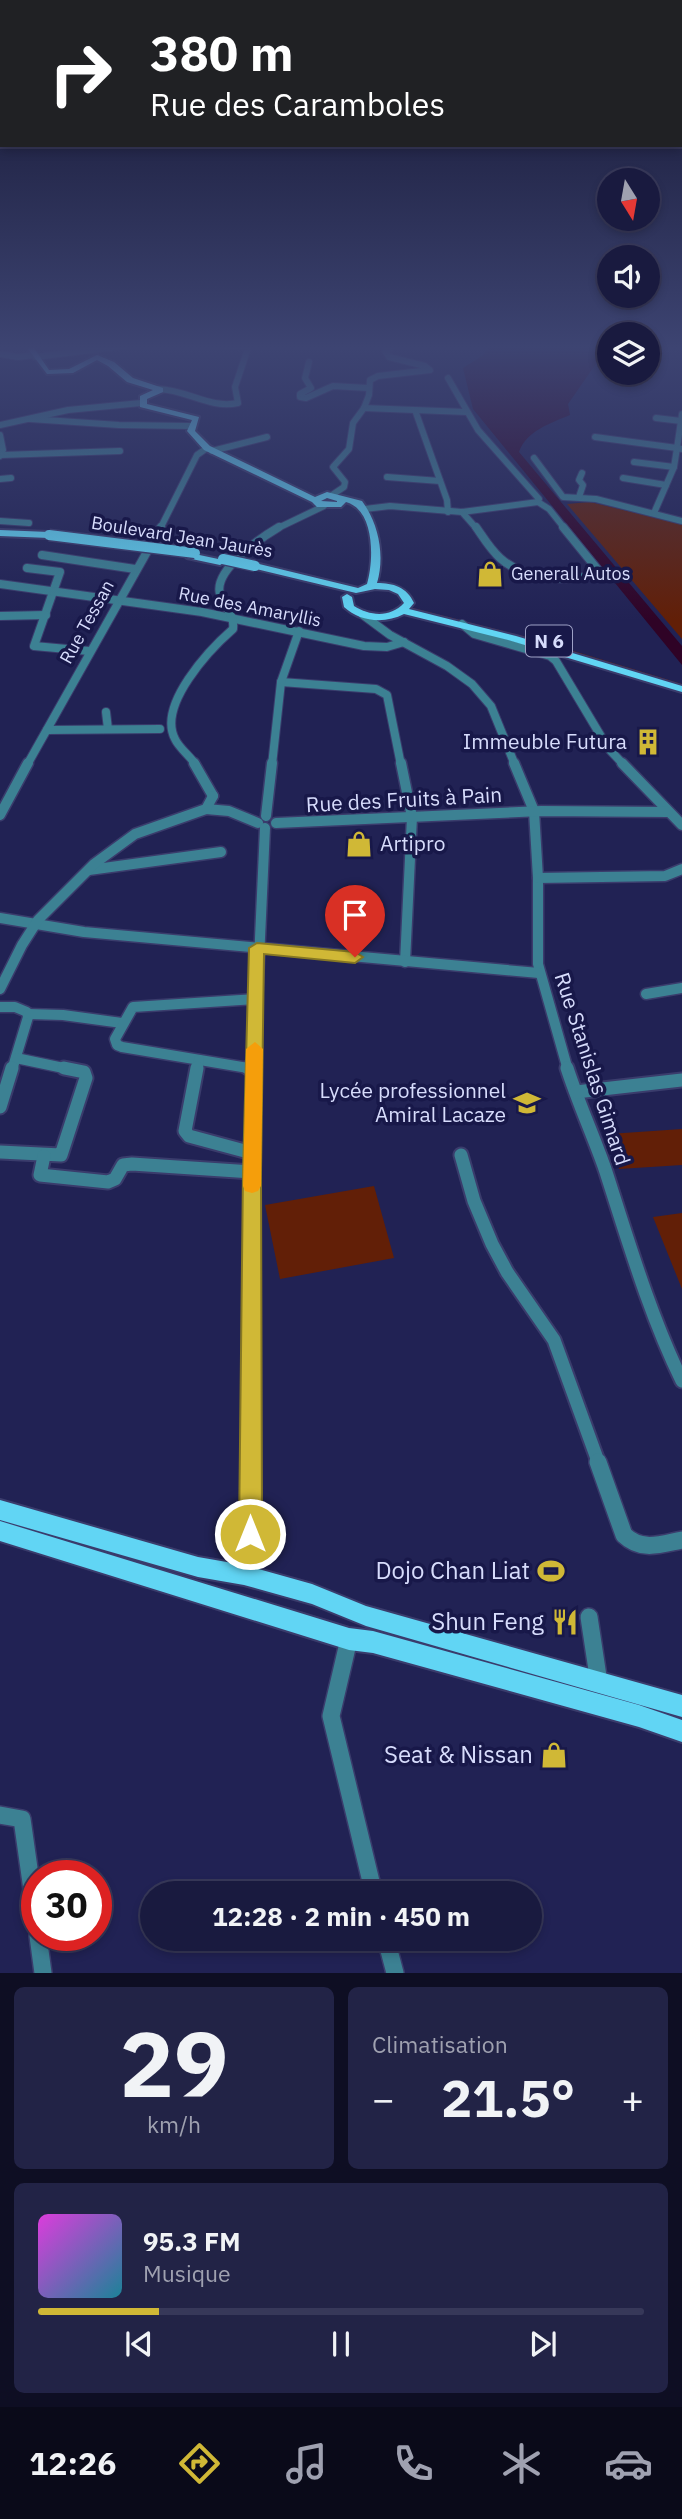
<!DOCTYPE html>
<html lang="fr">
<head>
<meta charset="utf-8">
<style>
	body { margin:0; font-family:"IBM Plex Sans",sans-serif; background:#222346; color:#f1f3f6; height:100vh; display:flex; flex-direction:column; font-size:26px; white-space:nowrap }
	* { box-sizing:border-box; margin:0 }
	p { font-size:23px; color:#9fa1b0 }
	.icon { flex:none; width:38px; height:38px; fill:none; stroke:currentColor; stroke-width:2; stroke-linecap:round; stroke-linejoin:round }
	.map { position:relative; height:1973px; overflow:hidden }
	.panel { display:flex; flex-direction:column; gap:14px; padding:14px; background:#0e0e23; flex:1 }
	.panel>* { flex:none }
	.top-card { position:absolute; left:0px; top:0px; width:682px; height:147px; box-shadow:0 4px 10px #0003,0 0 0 2px #373859; background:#202124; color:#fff; overflow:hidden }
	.needle { width:46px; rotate:169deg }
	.tools { position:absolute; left:597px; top:168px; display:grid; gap:14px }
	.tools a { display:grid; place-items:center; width:63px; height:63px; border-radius:50%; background:#191a3f; box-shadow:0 4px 10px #0003,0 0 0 2px #373859; font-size:35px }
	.speed { position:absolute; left:21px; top:1860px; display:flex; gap:14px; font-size:35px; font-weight:700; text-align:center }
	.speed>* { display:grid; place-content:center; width:91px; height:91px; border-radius:50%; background:#191a3f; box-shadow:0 4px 10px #0003,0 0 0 2px #373859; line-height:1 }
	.speed .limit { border:10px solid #d22; background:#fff; color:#111 }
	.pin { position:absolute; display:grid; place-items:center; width:60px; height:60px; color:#fff; margin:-72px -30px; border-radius:50% 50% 50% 0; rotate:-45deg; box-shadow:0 0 7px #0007 }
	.pin .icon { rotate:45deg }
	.me { position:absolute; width:77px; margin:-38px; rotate:0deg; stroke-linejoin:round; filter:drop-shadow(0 0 5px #0008) }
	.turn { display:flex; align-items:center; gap:24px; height:147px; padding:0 35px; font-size:32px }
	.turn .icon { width:91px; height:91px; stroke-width:2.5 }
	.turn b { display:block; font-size:49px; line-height:60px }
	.big { font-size:52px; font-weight:700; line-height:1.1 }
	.panel .tile { flex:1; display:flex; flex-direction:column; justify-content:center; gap:10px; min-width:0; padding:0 24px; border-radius:10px; background:#222346 }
	.panel .dial { align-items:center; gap:0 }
	.dial b { font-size:91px; line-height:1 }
	.song { display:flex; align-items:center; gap:21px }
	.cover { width:84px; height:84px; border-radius:10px; background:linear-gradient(135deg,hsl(300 70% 55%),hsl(190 70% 35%)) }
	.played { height:7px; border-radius:4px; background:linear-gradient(90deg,#d0b836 20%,#373859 20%) }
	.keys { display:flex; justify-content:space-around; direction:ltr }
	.heat { display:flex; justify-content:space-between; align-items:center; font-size:38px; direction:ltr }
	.panel .tiles { flex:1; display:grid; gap:14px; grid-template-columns:1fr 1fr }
	.tile:last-child { grid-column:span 2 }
	.trip { position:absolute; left:140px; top:1881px; width:402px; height:70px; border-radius:35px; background:#191a3f; box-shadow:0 4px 10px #0003,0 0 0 2px #373859; font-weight:700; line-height:70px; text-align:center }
	.tabs { display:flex; height:112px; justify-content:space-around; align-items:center; background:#0a0a19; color:#9fa1b0 }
	.tabs .icon { width:49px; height:49px }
	.tabs .on { color:#d0b836 }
	.tabs b { font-size:32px; color:#f1f3f6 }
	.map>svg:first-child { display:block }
	.green { fill:#621f07 }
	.water { fill:#2f0326 }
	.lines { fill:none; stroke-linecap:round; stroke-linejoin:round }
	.minor-far4-casing { stroke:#3a3c6c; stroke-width:8 }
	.minor-far3-casing { stroke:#3a3c6c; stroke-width:10 }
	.minor-far2-casing { stroke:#3a3c6c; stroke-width:13 }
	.minor-far1-casing { stroke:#3a3c6c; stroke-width:17 }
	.minor-casing { stroke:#3a3c6c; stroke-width:20 }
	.major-casing { stroke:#3a3c6c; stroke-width:4 }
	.minor-far4 { stroke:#3c8193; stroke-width:6 }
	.minor-far3 { stroke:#3c8193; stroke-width:8 }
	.minor-far2 { stroke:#3c8193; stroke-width:10 }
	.minor-far1 { stroke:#3c8193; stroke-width:13 }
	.minor { stroke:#3c8193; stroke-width:17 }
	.major { fill:#61d5f4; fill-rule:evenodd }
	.major-bridge-casing { stroke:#3a3c6c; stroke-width:13; stroke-linecap:butt }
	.major-bridge { stroke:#61d5f4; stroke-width:10 }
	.route { fill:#d0b836; stroke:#877823; stroke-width:2 }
	.slow { fill:#f59e0b }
	.labels { text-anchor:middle; stroke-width:7; stroke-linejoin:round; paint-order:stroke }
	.far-street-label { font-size:18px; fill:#d7dcfc; stroke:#181849 }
	.far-poi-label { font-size:18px; fill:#d7dcfc; stroke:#181849; text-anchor:start }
	.shield { fill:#181849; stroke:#9ea1c6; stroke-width:2 }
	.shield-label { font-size:19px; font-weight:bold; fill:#d7dcfc }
	.poi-label { font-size:21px; fill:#d7dcfc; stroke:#181849; text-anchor:end }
	.street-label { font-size:21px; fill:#d7dcfc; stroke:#181849 }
	.near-poi-label { font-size:24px; fill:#d7dcfc; stroke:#181849; text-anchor:end }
</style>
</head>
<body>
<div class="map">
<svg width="682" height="1973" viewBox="0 0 682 1973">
	<rect width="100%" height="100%" fill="#212254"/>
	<g class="green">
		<path d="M 590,502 L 682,524 L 682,639 L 567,504 Z"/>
		<path d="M 413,608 L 531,638 L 682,684 L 682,687 L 529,641 L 411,610 Z"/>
		<path d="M 682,1129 L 682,1165 L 619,1169 L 609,1134 Z"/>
		<path d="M 374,1186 L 394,1258 L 280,1279 L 265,1205 Z"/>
		<path d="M 682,1213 L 682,1289 L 653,1217 Z"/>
	</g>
	<path class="water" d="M 491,345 L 609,345 L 568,404 L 570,415 C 551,423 526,431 519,452 L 682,646 L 682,665 L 473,409 L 463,368 L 482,356 Z"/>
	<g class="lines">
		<g class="minor-far4-casing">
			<g id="minor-far4">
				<path d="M 211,345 L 249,347"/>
				<path d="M 0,354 L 18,357 L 34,355"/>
				<path d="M 35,357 L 132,345"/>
				<path d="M 309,362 L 305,378 L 311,388 L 300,394 L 300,397 L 306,398 L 333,386 L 368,388"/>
				<path d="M 448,378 L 478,430 L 539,499 L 538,502 L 549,509 L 565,529"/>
				<path d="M 159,389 C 187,390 210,409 238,403 L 235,387 L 249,345"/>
				<path d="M 364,408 L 466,412"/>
				<path d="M 415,410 L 447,500 L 448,512"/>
				<path d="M 656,418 L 681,421"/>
				<path d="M 30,419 L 119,425 L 191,426"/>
				<path d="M 0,425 L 68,410 L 141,403"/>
				<path d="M 0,435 L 3,450 L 0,456"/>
				<path d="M 595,437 L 677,448 L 682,414"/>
				<path d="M 212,451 L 267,437"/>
				<path d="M 1,455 L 120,451"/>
				<path d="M 534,458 L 563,497 L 596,499 L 682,521"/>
				<path d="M 634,462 L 674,467"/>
				<path d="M 387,477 L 440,481"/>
				<path d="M 623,478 L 666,485"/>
				<path d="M 0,479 L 11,478"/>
				<path d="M 332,495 L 344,487 L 345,482 L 333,467 L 349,449 L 353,423 L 364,408 L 369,395 L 370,380 L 378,376 L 430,370 L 425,366 L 389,357 L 385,351 L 395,345"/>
				<path d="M 579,497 L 583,485 L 579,480 L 582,473"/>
				<path d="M 365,509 L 390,506 L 462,512 L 538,502"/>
				<path d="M 462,512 L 477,529"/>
				<path d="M 654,513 L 674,467 L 677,448 L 682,449"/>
				<path d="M 0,521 L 29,523"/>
				<path d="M 160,529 L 197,455 L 207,448"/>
				<path d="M 276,529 L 324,506"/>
			</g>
		</g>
		<g class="minor-far3-casing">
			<g id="minor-far3">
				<path d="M 476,527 C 483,537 490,549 500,558 C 523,579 567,583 596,574 L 598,570 L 563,527"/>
				<path d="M 42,555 L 135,569"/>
				<path d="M 27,568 L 60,572 L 34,646 L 89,651"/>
				<path d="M 0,584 L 202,612 L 364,646 L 387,647 L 404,642"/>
				<path d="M 363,615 L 390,635 L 447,666 L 472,684 L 491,706 L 515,765"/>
				<path d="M 0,616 L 46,615"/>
				<path d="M 462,624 L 474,634 L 550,656 L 556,661 L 608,748 L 624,765"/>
				<path d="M 281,682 L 376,689 L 387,695 L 401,765"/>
				<path d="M 106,712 L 108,729"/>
				<path d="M 47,730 L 160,729"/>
				<path d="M 27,765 L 161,527"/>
				<path d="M 196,765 C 190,756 179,748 175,739 C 157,705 210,649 233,629 C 235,614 224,607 220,594 C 213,570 262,537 279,527"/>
				<path d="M 272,765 L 281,682 L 299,631"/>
			</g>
		</g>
		<g class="minor-far2-casing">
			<g id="minor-far2">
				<path d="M 194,763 L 213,796"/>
				<path d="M 401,763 L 412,817 L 405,962"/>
				<path d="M 514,763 L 534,811 L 538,878 L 538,964 L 568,1070"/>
				<path d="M 622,763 L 682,825"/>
				<path d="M 206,809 L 229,811 L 258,823"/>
				<path d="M 0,815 L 28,763"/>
				<path d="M 266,816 L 272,763"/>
				<path d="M 276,823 L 541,811 L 668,812"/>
				<path d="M 89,870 L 221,852"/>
				<path d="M 538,878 L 665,876 L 682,869"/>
				<path d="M 0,918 L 84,932 L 539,973"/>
				<path d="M 0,989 L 22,945 L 38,920 L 94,864 L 135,834 L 206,809 L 213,796"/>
				<path d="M 646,994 L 682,988"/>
				<path d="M 0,1007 L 15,1007 L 27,1012 L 28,1017 L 12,1070"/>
				<path d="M 28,1014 L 63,1015 L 122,1023"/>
				<path d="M 16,1058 L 73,1070"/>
				<path d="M 254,1069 L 122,1047 L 117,1045 L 115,1039 L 133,1007 L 256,999"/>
				<path d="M 197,1070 L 199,1060"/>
				<path d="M 254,1070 L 265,828"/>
			</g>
		</g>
		<g class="minor-far1-casing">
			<g id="minor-far1">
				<path d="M 197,1068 L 185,1131 L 189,1136 L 252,1153"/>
				<path d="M 248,1068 L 254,1069"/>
				<path d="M 567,1068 C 578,1102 593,1135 605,1169 C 628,1240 649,1313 682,1381"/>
				<path d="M 576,1092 L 682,1080"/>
				<path d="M 0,1107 L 12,1068"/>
				<path d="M 0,1152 L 61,1155 L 86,1078 L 84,1072 L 64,1068"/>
				<path d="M 461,1155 L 474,1201 L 492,1244 L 507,1272 L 554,1340 L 599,1464"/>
				<path d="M 44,1156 L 40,1175 L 108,1182 L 115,1179 L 123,1165 L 132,1164 L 252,1172"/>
				<path d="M 250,1464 L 254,1068"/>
			</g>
		</g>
		<g class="minor-casing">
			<g id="minor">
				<path d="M 598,1462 L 624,1535 C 642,1552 661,1544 682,1540"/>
				<path d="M 244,1575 L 250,1534 L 250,1462"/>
				<path d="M 589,1617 L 599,1683"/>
				<path d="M 349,1639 L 331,1716 L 374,1894"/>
				<path d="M 0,1815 L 22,1819 L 37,1925"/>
				<path d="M 38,1936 L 43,1973"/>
				<path d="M 386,1939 L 395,1973"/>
			</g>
		</g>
		<g class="major-casing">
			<g id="major">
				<path d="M 25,345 L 32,345 L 49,370 L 69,369 L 97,355 L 114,362 L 133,378 L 163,388 L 163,392 L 147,399 L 147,404 L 199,417 L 195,431 L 210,446 L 315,497 L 327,492 L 362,501 C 379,524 385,556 377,583 C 393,583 407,587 414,603 L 409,609 L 516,636 L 682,686 L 682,692 L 508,640 L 404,614 C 385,624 360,622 344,607 L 342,597 L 347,594 L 352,597 L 354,606 C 370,616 390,618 404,603 L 398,594 L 389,590 L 375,589 L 356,593 L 252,568 L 250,566 L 255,563 L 358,588 L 367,584 C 374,560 375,510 346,502 L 341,507 L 317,507 L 312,502 L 204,450 L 187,431 L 192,420 L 140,407 L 140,396 L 153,390 L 127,382 L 108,366 L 97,360 L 73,373 L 47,374 ZM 327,498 L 337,501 L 337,502 L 321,501 Z"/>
				<path d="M 0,530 L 49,532 L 54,535 L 49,538 L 0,536 Z"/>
				<path d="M 190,553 L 223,560 L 225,562 L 220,565 L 187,558 L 185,556 Z"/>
				<path d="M 0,1500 L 198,1557 L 244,1565 L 312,1584 L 366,1606 L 682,1695 L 682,1717 L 366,1626 L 312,1604 L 244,1585 L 198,1577 L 0,1520 Z"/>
				<path d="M 0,1521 L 349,1628 L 373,1631 L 639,1705 L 682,1720 L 682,1742 L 639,1727 L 373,1653 L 349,1650 L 0,1541 Z"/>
			</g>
		</g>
		<use href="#minor-far4" class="minor-far4"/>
		<use href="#minor-far3" class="minor-far3"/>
		<use href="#minor-far2" class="minor-far2"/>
		<use href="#minor-far1" class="minor-far1"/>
		<use href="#minor" class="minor"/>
		<use href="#major" class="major"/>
		<g class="major-bridge-casing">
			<g id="major-bridge">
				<path d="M 49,535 L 195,553"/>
				<path d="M 223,559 L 255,566"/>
			</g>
		</g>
		<use href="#major-bridge" class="major-bridge"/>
	</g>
	<linearGradient id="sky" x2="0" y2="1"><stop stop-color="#12132e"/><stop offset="0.56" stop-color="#3d4472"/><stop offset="1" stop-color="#3d4472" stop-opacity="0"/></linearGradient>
	<rect width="682" height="621" fill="url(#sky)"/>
	<path class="route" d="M 257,943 L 355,952 L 363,957 L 355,963 L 264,954 L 261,1172 L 262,1534 L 258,1542 L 250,1546 L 242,1542 L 239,1534 L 243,1172 L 249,948 Z"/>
	<path class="slow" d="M 255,1042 L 263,1049 L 261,1186 L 258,1191 L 252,1193 L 245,1191 L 243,1186 L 246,1049 Z"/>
	<defs>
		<g id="shop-bare" transform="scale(2.1)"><path d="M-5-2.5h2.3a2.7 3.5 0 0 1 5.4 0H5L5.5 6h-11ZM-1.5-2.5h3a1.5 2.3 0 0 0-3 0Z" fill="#d0b836" stroke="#181849" stroke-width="2.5" paint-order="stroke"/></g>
		<g id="building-bare" transform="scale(2.1)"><path d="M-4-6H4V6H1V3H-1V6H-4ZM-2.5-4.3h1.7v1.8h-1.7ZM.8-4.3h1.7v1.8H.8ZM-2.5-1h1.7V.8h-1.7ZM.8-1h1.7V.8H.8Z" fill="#d0b836" stroke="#181849" stroke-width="2.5" paint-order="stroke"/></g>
		<g id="school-bare" transform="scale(2.1)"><path d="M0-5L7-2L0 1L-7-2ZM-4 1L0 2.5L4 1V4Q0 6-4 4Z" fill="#d0b836" stroke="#181849" stroke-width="2.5" paint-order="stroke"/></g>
		<g id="stadium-bare" transform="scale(2.1)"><path d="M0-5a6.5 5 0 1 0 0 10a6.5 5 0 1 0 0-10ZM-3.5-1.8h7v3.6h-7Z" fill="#d0b836" stroke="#181849" stroke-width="2.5" paint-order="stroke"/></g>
		<g id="restaurant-bare" transform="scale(2.1)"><path d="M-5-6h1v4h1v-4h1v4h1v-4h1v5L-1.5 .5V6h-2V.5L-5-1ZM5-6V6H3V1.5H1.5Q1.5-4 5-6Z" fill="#d0b836" stroke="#181849" stroke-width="2.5" paint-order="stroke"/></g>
	</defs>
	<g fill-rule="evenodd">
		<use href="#shop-bare" x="490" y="574"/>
		<use href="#building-bare" x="648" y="742"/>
		<use href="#shop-bare" x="359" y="844"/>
		<use href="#school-bare" x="527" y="1103"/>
		<use href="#stadium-bare" x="551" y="1571"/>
		<use href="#restaurant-bare" x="565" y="1622"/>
		<use href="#shop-bare" x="554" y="1755"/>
	</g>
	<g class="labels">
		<g class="far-street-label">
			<text transform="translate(182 537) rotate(9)" y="6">Boulevard Jean Jaurès</text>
			<text transform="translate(250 607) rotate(11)" y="6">Rue des Amaryllis</text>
			<text transform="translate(87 622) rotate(-61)" y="6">Rue Tessan</text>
		</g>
		<g class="far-poi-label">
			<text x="511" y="580">Generall Autos</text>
		</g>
		<rect class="shield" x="526" y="625.5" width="46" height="31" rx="5"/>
		<g class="shield-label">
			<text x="549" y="648">N 6</text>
		</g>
		<g class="poi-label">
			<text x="627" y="749">Immeuble Futura</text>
			<text x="380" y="851" text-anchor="start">Artipro</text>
			<text x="506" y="1098">Lycée professionnel<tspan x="506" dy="24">Amiral Lacaze</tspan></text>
		</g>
		<g class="street-label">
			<text transform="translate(404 800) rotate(-3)" y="7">Rue des Fruits à Pain</text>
			<text transform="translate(592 1069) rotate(72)" y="7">Rue Stanislas Gimard</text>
		</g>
		<g class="near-poi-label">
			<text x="530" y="1579">Dojo Chan Liat</text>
			<text x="544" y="1630">Shun Feng</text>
			<text x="533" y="1763">Seat &amp; Nissan</text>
		</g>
	</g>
</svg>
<div class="tools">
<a><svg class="needle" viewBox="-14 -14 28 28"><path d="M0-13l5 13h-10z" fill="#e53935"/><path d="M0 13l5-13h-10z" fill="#9fa1b0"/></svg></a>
<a><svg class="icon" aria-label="sound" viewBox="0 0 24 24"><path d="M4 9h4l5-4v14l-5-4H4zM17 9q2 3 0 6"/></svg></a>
<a><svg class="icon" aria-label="layers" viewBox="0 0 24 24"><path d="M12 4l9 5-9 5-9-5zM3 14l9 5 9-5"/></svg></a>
</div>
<div class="speed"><div class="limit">30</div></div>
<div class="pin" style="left:355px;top:957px;background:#d93025"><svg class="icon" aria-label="arrive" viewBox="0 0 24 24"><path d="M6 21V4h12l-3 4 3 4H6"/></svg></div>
<svg class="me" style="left:250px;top:1534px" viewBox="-20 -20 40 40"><circle r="17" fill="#d0b836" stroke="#fff" stroke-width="3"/><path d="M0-11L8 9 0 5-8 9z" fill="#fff"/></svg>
<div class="trip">12:28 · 2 min · 450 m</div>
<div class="top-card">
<div class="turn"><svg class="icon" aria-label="right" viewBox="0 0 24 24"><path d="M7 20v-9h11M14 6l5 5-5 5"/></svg><div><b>380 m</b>Rue des Caramboles</div></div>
</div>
</div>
<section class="panel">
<div class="tiles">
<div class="tile dial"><b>29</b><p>km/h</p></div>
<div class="tile"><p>Climatisation</p>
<div class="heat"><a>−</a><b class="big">21.5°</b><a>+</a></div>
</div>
<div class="tile">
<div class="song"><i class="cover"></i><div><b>95.3 FM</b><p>Musique</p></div></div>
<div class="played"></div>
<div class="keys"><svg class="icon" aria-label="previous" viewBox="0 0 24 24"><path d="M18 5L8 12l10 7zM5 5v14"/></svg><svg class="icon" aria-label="pause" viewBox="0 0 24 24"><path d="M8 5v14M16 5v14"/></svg><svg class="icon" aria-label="next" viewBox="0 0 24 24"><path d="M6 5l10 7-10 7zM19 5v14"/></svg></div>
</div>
</div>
</section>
<nav class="tabs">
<b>12:26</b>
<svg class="icon on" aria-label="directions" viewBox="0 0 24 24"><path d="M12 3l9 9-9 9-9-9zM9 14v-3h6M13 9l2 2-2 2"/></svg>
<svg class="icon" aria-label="music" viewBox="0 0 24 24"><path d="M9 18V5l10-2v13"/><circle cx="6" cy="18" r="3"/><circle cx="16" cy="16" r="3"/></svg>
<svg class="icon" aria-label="phone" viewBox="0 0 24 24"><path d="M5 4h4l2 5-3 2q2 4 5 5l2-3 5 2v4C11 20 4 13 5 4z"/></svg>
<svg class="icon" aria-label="climate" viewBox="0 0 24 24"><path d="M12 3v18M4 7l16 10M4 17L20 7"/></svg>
<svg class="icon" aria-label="car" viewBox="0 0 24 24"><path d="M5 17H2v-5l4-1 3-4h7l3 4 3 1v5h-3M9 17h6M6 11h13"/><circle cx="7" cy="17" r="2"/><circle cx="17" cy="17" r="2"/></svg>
</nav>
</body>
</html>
